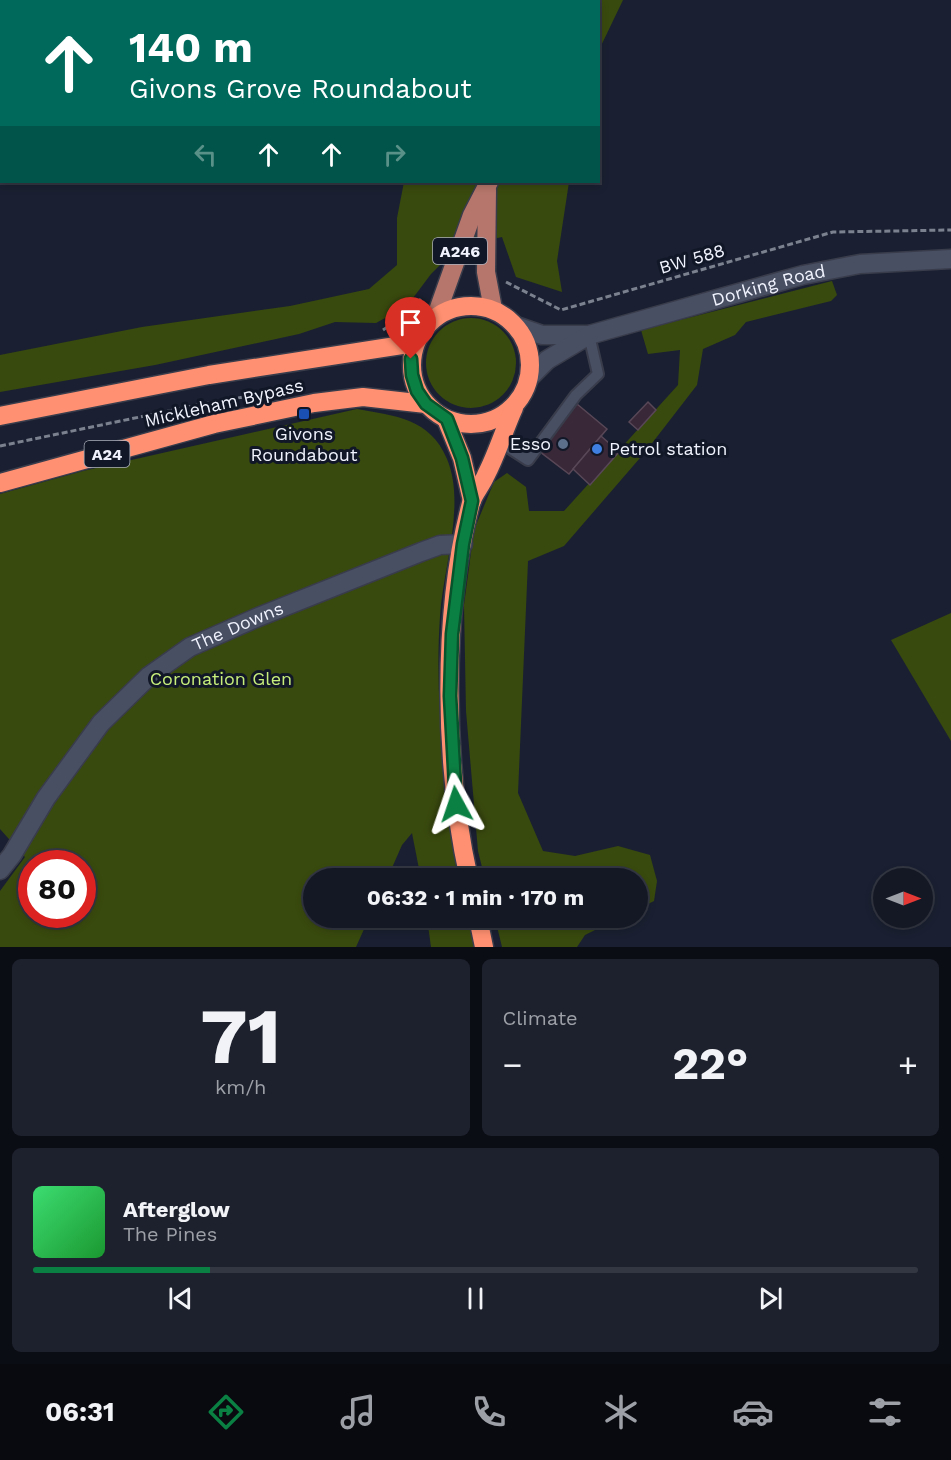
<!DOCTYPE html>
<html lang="en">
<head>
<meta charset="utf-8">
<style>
	body { margin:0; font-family:"Work Sans",sans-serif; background:#1d212d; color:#f1f3f6; height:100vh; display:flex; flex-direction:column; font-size:22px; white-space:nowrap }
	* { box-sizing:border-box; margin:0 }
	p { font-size:20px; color:#9da0a7 }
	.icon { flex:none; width:33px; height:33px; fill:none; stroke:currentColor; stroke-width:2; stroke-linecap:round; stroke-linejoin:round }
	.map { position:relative; height:947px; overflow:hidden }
	.drawer { display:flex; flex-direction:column; gap:12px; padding:12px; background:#0b0d14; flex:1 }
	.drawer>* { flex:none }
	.top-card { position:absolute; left:0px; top:0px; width:600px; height:183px; box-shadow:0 3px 9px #0003,0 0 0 2px #333742; background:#00695c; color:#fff; overflow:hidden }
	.needle { width:39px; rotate:90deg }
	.tools { position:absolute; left:873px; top:868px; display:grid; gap:12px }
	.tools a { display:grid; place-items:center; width:60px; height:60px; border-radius:50%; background:#141825; box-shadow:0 3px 9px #0003,0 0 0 2px #333742; font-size:30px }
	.speed { position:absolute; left:18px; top:850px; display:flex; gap:12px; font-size:30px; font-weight:700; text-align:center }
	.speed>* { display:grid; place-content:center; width:78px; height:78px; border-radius:50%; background:#141825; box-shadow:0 3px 9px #0003,0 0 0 2px #333742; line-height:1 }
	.speed .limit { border:9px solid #d22; background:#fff; color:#111 }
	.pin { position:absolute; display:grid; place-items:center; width:51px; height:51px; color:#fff; margin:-62px -26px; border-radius:50% 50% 50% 0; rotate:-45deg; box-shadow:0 0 6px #0007 }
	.pin .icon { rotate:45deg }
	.me { position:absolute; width:66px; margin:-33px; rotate:355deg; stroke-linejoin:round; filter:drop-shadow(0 0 4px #0008) }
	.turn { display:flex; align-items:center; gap:21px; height:126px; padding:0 30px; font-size:27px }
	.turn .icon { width:78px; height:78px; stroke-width:2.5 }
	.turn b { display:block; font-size:42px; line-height:51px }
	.lanes { display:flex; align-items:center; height:57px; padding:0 30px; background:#0003; justify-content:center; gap:30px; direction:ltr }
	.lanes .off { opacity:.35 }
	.big { font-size:45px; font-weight:700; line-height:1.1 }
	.drawer .card { flex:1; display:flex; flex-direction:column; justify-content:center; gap:9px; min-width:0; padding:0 21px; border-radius:9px; background:#1d212d }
	.drawer .dial { align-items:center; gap:0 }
	.dial b { font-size:78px; line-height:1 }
	.song { display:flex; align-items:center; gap:18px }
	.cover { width:72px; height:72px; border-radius:9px; background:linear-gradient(135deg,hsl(140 70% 55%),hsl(130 70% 35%)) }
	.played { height:6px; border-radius:3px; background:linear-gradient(90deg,#0b8043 20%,#333742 20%) }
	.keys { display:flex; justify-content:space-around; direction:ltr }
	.heat { display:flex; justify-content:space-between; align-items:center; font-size:33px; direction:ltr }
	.drawer .tiles { flex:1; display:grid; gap:12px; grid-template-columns:1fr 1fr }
	.card:last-child { grid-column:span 2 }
	.trip { position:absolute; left:303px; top:868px; width:345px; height:60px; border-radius:30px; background:#141825; box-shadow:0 3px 9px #0003,0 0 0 2px #333742; font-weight:700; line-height:60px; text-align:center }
	.tabs { display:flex; height:96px; justify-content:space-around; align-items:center; background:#080a0f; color:#9da0a7 }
	.tabs .icon { width:42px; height:42px }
	.tabs .selected { color:#0b8043 }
	.tabs b { font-size:27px; color:#f1f3f6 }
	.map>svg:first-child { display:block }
	.green { fill:#394a0e; fill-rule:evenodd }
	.building { fill:#392938; stroke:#584757; stroke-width:1.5 }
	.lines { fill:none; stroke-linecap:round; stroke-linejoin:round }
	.lane-casing { stroke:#393c4b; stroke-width:14 }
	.street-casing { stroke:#393c4b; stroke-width:21 }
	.secondary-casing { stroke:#393c4b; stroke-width:21 }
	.primary-casing { stroke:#393c4b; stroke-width:21 }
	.highway-casing { stroke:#393c4b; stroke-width:21 }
	.path { stroke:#7c818f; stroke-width:3; stroke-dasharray:6 3; stroke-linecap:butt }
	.lane { stroke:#484f63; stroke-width:10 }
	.street { stroke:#484f63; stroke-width:18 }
	.secondary { stroke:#484f63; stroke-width:18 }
	.primary { stroke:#b6766b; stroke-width:18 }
	.highway { stroke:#ff9071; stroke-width:18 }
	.route-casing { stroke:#07532c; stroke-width:15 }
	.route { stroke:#0b8043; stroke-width:10 }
	.transit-dot { fill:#1a4fb4; stroke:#111727; stroke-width:2 }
	.service-dot { fill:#5c6f8a; stroke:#111727; stroke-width:2 }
	.shop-dot { fill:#3f7fe0; stroke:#111727; stroke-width:2 }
	.labels { text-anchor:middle; stroke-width:6; stroke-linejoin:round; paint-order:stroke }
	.shield { fill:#111727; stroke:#adb1bd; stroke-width:1.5 }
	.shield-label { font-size:16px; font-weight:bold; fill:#f0f3fd }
	.street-label { font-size:18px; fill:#f0f3fd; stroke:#111727 }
	.poi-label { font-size:18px; fill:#f0f3fd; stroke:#111727 }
	.park-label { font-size:18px; fill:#c8ef7c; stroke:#111727 }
</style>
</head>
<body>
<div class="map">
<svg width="951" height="947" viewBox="0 0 951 947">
	<rect width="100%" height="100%" fill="#1a2031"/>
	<g class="green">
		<path d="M 451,0 L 623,0 L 599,50 L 598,2 Z"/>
		<path d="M 404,182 L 569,182 L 557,261 L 562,292 L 516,277 L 502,237 L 458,247 L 431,274 L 407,306 L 376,323 L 335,322 L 299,334 L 155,365 L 0,392 L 0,355 L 142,327 L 290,306 L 369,289 L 397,265 L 397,218 Z"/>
		<path d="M 832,281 L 837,295 L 831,301 L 746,322 L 735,335 L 703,349 L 697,385 L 646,451 L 564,546 L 528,561 L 518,793 L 543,851 L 575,856 L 618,846 L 650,855 L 657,881 L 654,901 L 638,909 L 638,879 L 485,879 L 478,851 L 466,711 L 464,605 L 474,530 L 494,482 L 507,473 L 526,487 L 529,511 L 564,511 L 678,385 L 680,350 L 648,354 L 641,330 Z"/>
		<circle cx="471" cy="363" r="45"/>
		<path d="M 357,409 C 395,416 430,418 447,459 C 466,504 443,568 440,616 C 434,703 446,793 459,879 L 421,879 L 412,833 L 402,845 L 387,879 L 314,879 L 314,918 L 369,918 L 356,947 L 0,947 L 0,891 L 25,857 L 0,829 L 0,494 L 83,471 ZM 32,864 L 82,864 L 82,915 L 32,915 Z"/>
		<path d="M 951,613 L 951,741 L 891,640 Z"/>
		<path d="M 427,918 L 469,918 L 477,947 L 431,947 Z"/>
		<path d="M 495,918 L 619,918 L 585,935 L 577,947 L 502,947 Z"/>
	</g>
	<g class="building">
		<path d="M 648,402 L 656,410 L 638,430 L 629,422 Z"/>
		<path d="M 577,404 L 607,429 L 569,474 L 539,451 Z"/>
		<path d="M 601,436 L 619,452 L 590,485 L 573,469 Z"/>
	</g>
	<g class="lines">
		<g class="lane-casing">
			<path id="lane" d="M 500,442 L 528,460 L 576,395 L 598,374 L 589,335"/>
		</g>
		<g class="street-casing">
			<g id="street">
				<path id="s1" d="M 0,870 L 12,855 L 46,798 L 101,723 L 149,676 L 190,647 L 256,618 L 421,552 L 440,545 L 463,544"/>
			</g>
		</g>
		<g class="secondary-casing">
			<g id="secondary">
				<path id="s2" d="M 516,326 L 542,335 L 589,335 L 803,275 L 860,264 L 951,259"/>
				<path d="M 528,379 L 547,360 L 589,335"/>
			</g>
		</g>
		<g class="primary-casing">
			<g id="primary">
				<path d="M 549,2 L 550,0"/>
				<path d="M 487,190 L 486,272 L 493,309"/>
				<path d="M 436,316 L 472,215 L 489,182"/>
			</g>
		</g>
		<g class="highway-casing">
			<g id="highway">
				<circle cx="471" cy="365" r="59"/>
				<path d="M 0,416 L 209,375 L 415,343"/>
				<path d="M 446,419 L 462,458 L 472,501"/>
				<path d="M 0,483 L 214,424 L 314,403 L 363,397 L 426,404"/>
				<path d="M 469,879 C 444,767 441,615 471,503 C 474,493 482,485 486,475 C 497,454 504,430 514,408"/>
				<path d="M 478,918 L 484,947"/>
			</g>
		</g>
		<g class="path">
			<path d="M 506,282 L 561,310 L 833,232 L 951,230"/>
			<path d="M 383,330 L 408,313 L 421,299"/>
			<path d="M 0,446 L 212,402 L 250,396"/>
		</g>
		<use href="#lane" class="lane"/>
		<use href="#street" class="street"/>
		<use href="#secondary" class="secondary"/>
		<use href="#primary" class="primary"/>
		<use href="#highway" class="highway"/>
	</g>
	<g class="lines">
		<g class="route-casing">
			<path id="route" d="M 411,359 L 412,375 L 417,391 L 426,404 L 447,419 L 462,458 L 472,501 L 463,544 L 452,634 L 450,696 L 456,804"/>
		</g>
		<use href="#route" class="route"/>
	</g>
	<rect class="transit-dot" x="298" y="408" width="12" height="12" rx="3"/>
	<circle class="service-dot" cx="563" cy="444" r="6"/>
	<circle class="shop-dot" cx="597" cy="449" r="6"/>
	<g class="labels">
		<g class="shield">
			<rect x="433" y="238" width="54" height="26" rx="4.5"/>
			<rect x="84.5" y="441" width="45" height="26" rx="4.5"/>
		</g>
		<g class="shield-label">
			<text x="460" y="257">A246</text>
			<text x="107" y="460">A24</text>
		</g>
		<g class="street-label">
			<text transform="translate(692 259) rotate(-16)" y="6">BW 588</text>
			<text dy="6" stroke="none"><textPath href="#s2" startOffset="261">Dorking Road</textPath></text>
			<text transform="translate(224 403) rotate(-13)" y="6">Mickleham Bypass</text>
			<text dy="6" stroke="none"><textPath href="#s1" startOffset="348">The Downs</textPath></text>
		</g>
		<g class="poi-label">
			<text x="304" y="440">Givons<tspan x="304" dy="21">Roundabout</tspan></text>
			<text x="551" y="450" text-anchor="end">Esso</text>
			<text x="609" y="455" text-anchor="start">Petrol station</text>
		</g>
		<g class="park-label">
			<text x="221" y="685">Coronation Glen</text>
		</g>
	</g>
</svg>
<div class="tools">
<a><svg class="needle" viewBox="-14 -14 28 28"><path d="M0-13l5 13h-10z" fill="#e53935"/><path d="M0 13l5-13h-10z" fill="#9da0a7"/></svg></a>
</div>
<div class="speed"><div class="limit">80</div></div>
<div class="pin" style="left:411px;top:359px;background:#d93025"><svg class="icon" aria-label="arrive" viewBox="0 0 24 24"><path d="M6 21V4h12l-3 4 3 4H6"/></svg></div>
<svg class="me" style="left:456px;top:804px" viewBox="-20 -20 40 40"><path d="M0-17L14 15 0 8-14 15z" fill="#0b8043" stroke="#fff" stroke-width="4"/></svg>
<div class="trip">06:32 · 1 min · 170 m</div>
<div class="top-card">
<div class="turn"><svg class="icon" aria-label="ahead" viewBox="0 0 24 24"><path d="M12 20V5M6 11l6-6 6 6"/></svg><div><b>140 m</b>Givons Grove Roundabout</div></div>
<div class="lanes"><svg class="icon off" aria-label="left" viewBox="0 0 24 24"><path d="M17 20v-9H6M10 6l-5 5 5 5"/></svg><svg class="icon" aria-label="ahead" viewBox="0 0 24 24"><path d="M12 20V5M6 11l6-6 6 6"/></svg><svg class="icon" aria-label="ahead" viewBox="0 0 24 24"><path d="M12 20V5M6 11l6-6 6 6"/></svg><svg class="icon off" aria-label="right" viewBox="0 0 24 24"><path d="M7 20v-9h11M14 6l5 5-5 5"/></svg></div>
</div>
</div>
<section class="drawer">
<div class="tiles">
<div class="card dial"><b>71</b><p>km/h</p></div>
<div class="card"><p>Climate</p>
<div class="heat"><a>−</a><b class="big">22°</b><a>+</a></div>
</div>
<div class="card">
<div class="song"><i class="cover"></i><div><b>Afterglow</b><p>The Pines</p></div></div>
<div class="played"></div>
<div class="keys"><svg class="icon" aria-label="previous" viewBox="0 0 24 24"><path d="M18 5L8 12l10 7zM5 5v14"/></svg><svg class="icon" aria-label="pause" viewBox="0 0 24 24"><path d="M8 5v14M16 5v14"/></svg><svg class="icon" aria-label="next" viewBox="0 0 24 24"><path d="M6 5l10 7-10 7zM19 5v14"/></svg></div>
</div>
</div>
</section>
<nav class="tabs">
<b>06:31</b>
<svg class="icon selected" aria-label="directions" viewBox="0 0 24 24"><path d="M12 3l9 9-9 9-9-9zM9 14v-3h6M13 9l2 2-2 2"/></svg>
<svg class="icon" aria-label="music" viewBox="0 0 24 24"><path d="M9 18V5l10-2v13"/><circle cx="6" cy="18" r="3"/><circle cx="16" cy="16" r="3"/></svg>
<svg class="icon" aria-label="phone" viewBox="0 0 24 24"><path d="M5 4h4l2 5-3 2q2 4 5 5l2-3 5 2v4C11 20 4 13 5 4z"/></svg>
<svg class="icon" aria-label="climate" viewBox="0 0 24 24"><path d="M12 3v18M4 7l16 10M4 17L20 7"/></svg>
<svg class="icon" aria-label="car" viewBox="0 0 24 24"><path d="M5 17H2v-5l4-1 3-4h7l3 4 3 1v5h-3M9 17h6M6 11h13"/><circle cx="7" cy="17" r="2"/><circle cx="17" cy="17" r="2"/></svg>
<svg class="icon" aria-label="filters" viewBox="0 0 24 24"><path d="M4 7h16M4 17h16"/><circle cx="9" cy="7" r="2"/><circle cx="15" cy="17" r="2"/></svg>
</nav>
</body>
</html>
